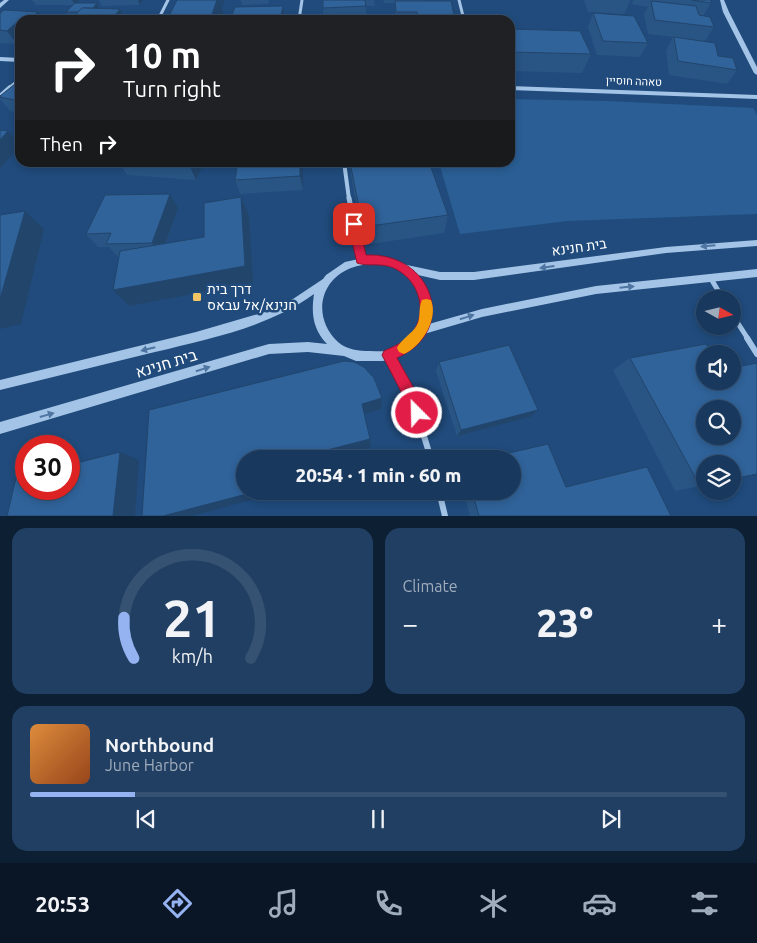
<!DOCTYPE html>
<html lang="en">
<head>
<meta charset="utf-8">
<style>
	body { margin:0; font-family:Ubuntu,Heebo,sans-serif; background:#213f63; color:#f1f3f6; height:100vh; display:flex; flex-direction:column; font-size:19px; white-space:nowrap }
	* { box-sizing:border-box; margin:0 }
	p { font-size:16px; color:#9facbc }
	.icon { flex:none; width:28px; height:28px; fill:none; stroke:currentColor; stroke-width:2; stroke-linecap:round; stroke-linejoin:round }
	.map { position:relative; height:516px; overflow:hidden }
	.sheet { display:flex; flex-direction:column; gap:12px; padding:12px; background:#0d1f33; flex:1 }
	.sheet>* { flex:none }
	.banner { position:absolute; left:15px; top:15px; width:500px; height:152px; border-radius:15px; box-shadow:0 2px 8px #0003,0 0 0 1px #365272; background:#202124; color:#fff; overflow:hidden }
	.needle { width:32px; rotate:98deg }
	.fabs { position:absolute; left:696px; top:290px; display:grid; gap:10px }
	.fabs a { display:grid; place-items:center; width:45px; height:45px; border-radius:50%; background:#18385d; box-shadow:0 2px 8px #0003,0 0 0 1px #365272; font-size:25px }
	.speed { position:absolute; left:15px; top:435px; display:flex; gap:10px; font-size:25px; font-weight:700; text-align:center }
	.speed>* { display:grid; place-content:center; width:65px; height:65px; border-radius:50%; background:#18385d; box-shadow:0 2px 8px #0003,0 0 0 1px #365272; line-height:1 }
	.speed .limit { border:8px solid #d22; background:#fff; color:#111 }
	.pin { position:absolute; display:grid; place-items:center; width:42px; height:42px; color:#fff; margin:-21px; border-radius:10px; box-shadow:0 2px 8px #0006 }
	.me { position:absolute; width:55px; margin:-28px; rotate:337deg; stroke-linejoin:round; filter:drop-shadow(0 0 4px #0008) }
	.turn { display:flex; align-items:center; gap:18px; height:105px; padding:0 25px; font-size:22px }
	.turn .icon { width:65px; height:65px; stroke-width:2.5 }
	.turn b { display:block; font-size:35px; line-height:42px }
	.then { display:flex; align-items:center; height:48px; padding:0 25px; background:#0003; gap:10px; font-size:19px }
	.big { font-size:38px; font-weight:800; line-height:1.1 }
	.sheet .tile { flex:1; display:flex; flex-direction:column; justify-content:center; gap:8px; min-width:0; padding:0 18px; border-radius:15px; background:#213f63 }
	.sheet .dial { align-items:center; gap:0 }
	.dial svg { height:130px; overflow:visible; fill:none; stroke:#365272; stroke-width:7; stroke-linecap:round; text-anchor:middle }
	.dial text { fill:#f1f3f6; stroke:none }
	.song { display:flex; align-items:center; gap:15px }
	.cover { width:60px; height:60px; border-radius:8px; background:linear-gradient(135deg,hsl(30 70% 55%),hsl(20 70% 35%)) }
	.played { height:5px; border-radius:2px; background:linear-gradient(90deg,#95b2f1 15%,#365272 15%) }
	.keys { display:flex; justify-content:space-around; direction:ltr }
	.heat { display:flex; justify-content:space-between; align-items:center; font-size:28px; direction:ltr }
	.sheet .tiles { flex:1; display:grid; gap:12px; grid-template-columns:1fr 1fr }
	.tile:last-child { grid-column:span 2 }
	.trip { position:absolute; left:236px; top:450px; width:285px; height:50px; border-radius:25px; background:#18385d; box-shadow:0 2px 8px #0003,0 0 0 1px #365272; font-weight:800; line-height:50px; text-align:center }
	.tab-bar { display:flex; height:80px; justify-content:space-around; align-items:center; background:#0a1625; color:#9facbc }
	.tab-bar .icon { width:35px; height:35px }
	.tab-bar .on { color:#95b2f1 }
	.tab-bar b { font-size:22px; color:#f1f3f6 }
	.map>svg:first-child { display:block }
	.green { fill:#2a5e94 }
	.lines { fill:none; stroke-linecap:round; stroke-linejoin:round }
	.minor-far3 { stroke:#a3c4e6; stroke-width:3 }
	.minor-far2 { stroke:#a3c4e6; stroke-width:4 }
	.minor-far1 { stroke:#a3c4e6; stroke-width:5 }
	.minor { stroke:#a3c4e6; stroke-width:6 }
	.tertiary { fill:#a3c4e6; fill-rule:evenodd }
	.wall { fill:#295584 }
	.shaded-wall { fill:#22456c }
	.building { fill:#30639a; stroke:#22456c; fill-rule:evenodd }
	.oneway { fill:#4e75a1 }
	.route { fill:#e11d48; stroke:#92132f }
	.slow { fill:#f59e0b }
	.poi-dot { fill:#f4c564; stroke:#204b7c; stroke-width:2 }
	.labels { text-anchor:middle; stroke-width:5; stroke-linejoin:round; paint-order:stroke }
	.far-street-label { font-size:11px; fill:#fff; stroke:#204b7c }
	.street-label { font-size:14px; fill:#fff; stroke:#204b7c }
	.poi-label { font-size:14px; fill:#fff; stroke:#204b7c; text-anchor:start }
	.near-street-label { font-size:16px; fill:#fff; stroke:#204b7c }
</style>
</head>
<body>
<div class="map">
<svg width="757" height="516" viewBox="0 0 757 516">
	<rect width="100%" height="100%" fill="#204b7c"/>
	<path class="green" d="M 510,99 L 607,101 L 753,108 L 757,115 L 757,214 L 568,221 L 460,234 L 439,163 L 510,162 Z"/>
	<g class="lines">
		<g class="minor-far3">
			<path d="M 459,0 L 464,20"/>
			<path d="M 158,20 L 168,0"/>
			<path d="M 299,20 L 302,0"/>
			<path d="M 9,88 L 20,79"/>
		</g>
		<g class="minor-far2">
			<path d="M 0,96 L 10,87"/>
			<path d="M 344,162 L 349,199"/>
		</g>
		<g class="minor-far1">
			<path d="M 349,198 L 361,260"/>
			<path d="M 710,277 L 723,299"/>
			<path d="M 732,314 L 748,339"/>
		</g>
		<g class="minor">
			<path d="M 747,338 L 757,354"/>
			<path d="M 389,355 L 412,397 L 431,459"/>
			<path d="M 439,491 L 445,516"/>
		</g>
		<g class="tertiary">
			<path d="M 4,0 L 9,0 L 0,8 L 0,3 Z"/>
			<path d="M 720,0 L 724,0 L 729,12 L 757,67 L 757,75 L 754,73 L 723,12 Z"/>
			<path d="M 0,57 L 20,58 L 20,62 L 0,61 Z"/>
			<path d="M 510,86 L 757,95 L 757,99 L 510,90 Z"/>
			<path d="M 757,240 L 757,246 L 666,253 L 474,280 L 440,280 L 418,275 C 430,289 433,307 429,324 L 482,309 L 596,286 L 757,269 L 757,277 L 596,294 L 482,317 L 424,334 L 416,344 L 407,351 L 394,358 L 383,361 L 356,361 L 344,356 L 308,352 L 269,354 L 0,434 L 0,422 L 269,344 L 308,342 L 327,344 C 313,329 311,314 314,294 C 269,327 208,339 155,352 C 103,365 52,377 0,390 L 0,380 L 196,332 L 265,312 L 293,299 L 323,279 L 326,275 L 345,262 L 377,255 L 391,259 L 407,265 L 440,272 L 474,272 L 666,247 ZM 377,263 C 389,265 399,268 408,276 C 433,299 421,341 390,350 C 383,352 377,351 370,351 C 359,351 347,350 338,342 C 313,319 318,281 351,268 C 359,265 369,264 377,263 Z"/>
		</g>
	</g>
	<g class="wall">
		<path d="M 32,0 L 79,0 L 76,3 L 97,3 L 100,8 L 70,19 L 66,12 L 73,5 L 36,5 Z"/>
		<path d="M 99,0 L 143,0 L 140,5 L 102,6 Z"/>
		<path d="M 241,0 L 269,0 L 268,4 L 242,5 Z"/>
		<path d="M 322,0 L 374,0 L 375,6 L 366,6 L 366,20 L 324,20 Z"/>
		<path d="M 383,0 L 424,0 L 424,1 L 455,20 L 395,20 L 395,3 L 384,3 Z"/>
		<path d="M 584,0 L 630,0 L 630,1 L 624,14 L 588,12 Z"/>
		<path d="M 633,0 L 711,0 L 711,3 L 703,16 L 714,27 L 705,41 L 718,56 L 737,70 L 727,84 L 669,75 L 666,51 L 673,37 L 648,34 L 644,14 L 648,7 L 632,4 Z"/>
		<path d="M 0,13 L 20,20 L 20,42 L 17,44 L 0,43 Z"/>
		<path d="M 593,13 L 648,43 L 640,57 L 597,55 L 588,27 Z"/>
		<path d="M 510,29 L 591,54 L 582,73 L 510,71 Z"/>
		<path d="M 20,80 L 20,113 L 10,111 L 0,99 L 0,96 Z"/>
		<path d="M 118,162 L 205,162 L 196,180 L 127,175 Z"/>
		<path d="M 350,162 L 390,162 L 391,165 L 448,215 L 444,233 L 364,245 L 351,176 Z"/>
		<path d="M 303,167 L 303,190 L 240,194 L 235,180 Z"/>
		<path d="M 170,194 L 178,208 L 166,243 L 204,237 L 241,197 L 249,215 L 253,283 L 129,306 L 119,257 L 118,257 L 109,247 L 98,247 L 86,234 Z"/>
		<path d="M 630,358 L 705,485 L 675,491 L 613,370 Z"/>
		<path d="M 439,362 L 530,417 L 457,436 L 436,371 Z"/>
		<path d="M 566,487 L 671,516 L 470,516 L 463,491 L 512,491 Z"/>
	</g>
	<g class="shaded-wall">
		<path d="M 72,0 L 79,0 L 75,5 Z"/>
		<path d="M 138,0 L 143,0 L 140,5 Z"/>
		<path d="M 217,0 L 219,0 L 224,15 L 222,20 L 210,20 Z"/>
		<path d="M 220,0 L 224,0 L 222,8 Z"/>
		<path d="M 97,3 L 101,11 L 89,12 Z"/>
		<path d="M 283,6 L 285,20 L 280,20 Z"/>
		<path d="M 120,9 L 126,20 L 111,20 Z"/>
		<path d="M 38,12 L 43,20 L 29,20 Z"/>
		<path d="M 17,22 L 20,27 L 20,42 L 17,44 L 7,31 Z"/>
		<path d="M 8,131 L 20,144 L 20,146 L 0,168 L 0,140 Z"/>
		<path d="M 188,162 L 205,162 L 196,180 Z"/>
		<path d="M 300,162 L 302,162 L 303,167 L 303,190 L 300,176 Z"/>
		<path d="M 170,194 L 178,208 L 161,256 L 152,243 Z"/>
		<path d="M 241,197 L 249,215 L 253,283 L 129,306 L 113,290 L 245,266 Z"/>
		<path d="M 25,211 L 44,229 L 21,324 L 0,329 L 0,299 Z"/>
		<path d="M 382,398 L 381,409 L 363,414 L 362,404 Z"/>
		<path d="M 538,410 L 530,417 L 457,436 L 461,430 Z"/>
		<path d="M 370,439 L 371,447 L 327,459 L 309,459 L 308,455 Z"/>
		<path d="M 120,452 L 139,460 L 135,516 L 113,516 Z"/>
		<path d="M 258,491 L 285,491 L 191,516 L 163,516 Z"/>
	</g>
	<g class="building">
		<path d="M 177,0 L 217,0 L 210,20 L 167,20 Z"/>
		<path d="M 323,0 L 365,0 L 366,6 L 323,8 Z"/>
		<path d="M 692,0 L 711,0 L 711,3 Z"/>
		<path d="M 395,1 L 451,1 L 455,20 L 418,20 L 417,12 L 396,12 Z"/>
		<path d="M 651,1 L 696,6 L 699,15 L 710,17 L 714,27 L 655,20 Z"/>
		<path d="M 75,3 L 97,3 L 93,8 L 82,8 L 78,12 L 66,12 Z"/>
		<path d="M 283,6 L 280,20 L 230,20 L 235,7 Z"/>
		<path d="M 82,8 L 120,9 L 111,20 L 70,20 Z"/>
		<path d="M 4,10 L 38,12 L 29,20 L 20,20 L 20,22 L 17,22 L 7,31 L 0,30 L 0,13 Z"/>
		<path d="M 593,13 L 634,16 L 648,43 L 603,41 Z"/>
		<path d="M 510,29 L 580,31 L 591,54 L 510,52 Z"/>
		<path d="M 674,37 L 715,43 L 718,56 L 733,58 L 737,70 L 678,61 Z"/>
		<path d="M 20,80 L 20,101 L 0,97 L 0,96 Z"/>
		<path d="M 0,130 L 8,131 L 0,140 Z"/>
		<path d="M 238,162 L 300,162 L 300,176 L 235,180 Z"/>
		<path d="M 350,162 L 390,162 L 391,165 L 412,162 L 429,162 L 448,215 L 363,227 Z"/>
		<path d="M 170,194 L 152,243 L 106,244 L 111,233 L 86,234 L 105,195 Z"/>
		<path d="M 241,197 L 245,266 L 113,290 L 120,251 L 204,237 L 204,203 Z"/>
		<path d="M 25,211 L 0,299 L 0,215 Z"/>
		<path d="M 706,344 L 713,354 L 705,354 L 705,381 L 732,381 L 732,368 L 757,363 L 757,474 L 732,479 L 732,464 L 705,464 L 705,485 L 700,486 L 630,358 ZM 705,409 L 732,409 L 732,436 L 705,436 Z"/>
		<path d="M 509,345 L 538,410 L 461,430 L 439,362 Z"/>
		<path d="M 344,361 L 354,362 L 364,367 L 374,378 L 382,398 L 362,404 L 370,439 L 308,455 L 309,459 L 245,459 L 245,491 L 258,491 L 163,516 L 142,516 L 149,410 Z"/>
		<path d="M 548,444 L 566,487 L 647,467 L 671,516 L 479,516 L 472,491 L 512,491 L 512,459 L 483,459 Z"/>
		<path d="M 120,452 L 113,516 L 7,516 L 16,478 L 26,476 L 26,489 L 69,489 L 69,465 Z"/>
	</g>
	<defs><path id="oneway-solid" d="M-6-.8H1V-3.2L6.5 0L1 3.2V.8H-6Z" transform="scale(1.25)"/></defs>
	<g class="oneway">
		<use href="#oneway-solid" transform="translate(708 246) rotate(175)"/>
		<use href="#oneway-solid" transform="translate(547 267) rotate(172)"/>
		<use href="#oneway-solid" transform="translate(627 287) rotate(-6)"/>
		<use href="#oneway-solid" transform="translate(467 317) rotate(-17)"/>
		<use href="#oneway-solid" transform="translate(148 349) rotate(166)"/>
		<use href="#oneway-solid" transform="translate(203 369) rotate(-17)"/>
		<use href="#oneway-solid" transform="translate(47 415) rotate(-16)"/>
	</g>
	<path class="route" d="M 354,220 L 359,224 L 366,255 C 432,252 460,330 397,358 L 416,392 L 425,413 L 422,418 L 417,420 L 412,418 L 406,401 L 382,355 L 384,351 C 392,347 401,344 408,337 C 427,320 423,288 402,273 C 385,260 372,268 357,263 L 348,224 Z"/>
	<path class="slow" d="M 426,299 L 431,300 C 439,319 421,347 404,354 L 399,352 L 397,348 C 401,339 412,334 417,325 C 421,318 418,308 422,300 Z"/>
	<rect class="poi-dot" x="192" y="292" width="10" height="10" rx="2.5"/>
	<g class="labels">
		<g class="far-street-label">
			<text transform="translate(634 81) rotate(2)" y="4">טאהה חוסיין</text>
		</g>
		<g class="street-label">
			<text transform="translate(579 247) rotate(-8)" y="5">בית חנינא</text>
		</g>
		<g class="poi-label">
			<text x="207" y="294">דרך בית<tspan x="207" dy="16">חנינא/אל עבאס</tspan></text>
		</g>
		<g class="near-street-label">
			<text transform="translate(166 363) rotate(-17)" y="6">בית חנינא</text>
		</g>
	</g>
</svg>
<div class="fabs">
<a><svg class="needle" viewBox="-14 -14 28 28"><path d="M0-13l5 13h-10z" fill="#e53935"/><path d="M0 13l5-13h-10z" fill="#9facbc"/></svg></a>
<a><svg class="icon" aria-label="sound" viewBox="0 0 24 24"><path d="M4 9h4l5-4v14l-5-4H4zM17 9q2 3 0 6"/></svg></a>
<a><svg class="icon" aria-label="search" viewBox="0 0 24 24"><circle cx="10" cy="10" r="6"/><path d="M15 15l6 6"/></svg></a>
<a><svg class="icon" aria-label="layers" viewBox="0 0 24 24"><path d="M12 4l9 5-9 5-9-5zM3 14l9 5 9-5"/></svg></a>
</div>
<div class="speed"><div class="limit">30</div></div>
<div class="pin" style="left:354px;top:224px;background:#d93025"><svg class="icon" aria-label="arrive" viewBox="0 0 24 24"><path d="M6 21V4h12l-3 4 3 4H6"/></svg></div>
<svg class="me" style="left:417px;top:413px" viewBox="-20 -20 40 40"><circle r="17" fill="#e11d48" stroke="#fff" stroke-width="3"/><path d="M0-11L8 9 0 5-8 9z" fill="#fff"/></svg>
<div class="trip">20:54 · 1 min · 60 m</div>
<div class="banner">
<div class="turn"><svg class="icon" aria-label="right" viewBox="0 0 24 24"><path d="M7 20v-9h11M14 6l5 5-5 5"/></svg><div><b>10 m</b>Turn right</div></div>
<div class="then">Then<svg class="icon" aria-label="right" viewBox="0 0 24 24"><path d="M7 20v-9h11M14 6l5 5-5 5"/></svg></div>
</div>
</div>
<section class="sheet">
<div class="tiles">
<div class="tile dial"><svg viewBox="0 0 100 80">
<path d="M14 69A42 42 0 1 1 86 69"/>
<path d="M14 69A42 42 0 0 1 8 44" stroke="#95b2f1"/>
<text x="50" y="56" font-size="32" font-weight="700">21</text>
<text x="50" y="72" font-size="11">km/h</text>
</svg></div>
<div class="tile"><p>Climate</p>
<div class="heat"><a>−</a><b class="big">23°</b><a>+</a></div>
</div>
<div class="tile">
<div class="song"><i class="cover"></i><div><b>Northbound</b><p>June Harbor</p></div></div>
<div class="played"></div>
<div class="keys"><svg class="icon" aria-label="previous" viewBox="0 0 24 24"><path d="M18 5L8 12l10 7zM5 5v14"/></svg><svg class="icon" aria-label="pause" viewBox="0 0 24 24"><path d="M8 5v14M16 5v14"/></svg><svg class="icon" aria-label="next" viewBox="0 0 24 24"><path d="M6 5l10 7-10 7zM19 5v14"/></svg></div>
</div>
</div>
</section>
<nav class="tab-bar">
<b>20:53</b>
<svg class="icon on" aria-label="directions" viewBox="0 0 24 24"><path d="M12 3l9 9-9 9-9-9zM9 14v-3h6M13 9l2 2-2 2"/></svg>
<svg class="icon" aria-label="music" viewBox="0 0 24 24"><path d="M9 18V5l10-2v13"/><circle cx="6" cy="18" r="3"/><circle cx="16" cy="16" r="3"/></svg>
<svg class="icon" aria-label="phone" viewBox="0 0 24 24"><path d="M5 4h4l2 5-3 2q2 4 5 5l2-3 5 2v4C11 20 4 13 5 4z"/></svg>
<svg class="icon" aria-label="climate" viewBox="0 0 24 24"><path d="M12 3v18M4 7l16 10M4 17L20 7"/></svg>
<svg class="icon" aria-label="car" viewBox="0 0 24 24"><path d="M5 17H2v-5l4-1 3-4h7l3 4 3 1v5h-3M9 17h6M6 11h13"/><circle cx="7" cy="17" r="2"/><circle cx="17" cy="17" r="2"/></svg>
<svg class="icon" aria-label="filters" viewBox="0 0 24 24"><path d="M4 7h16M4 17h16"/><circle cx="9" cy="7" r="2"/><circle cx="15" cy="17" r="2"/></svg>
</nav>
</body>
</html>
